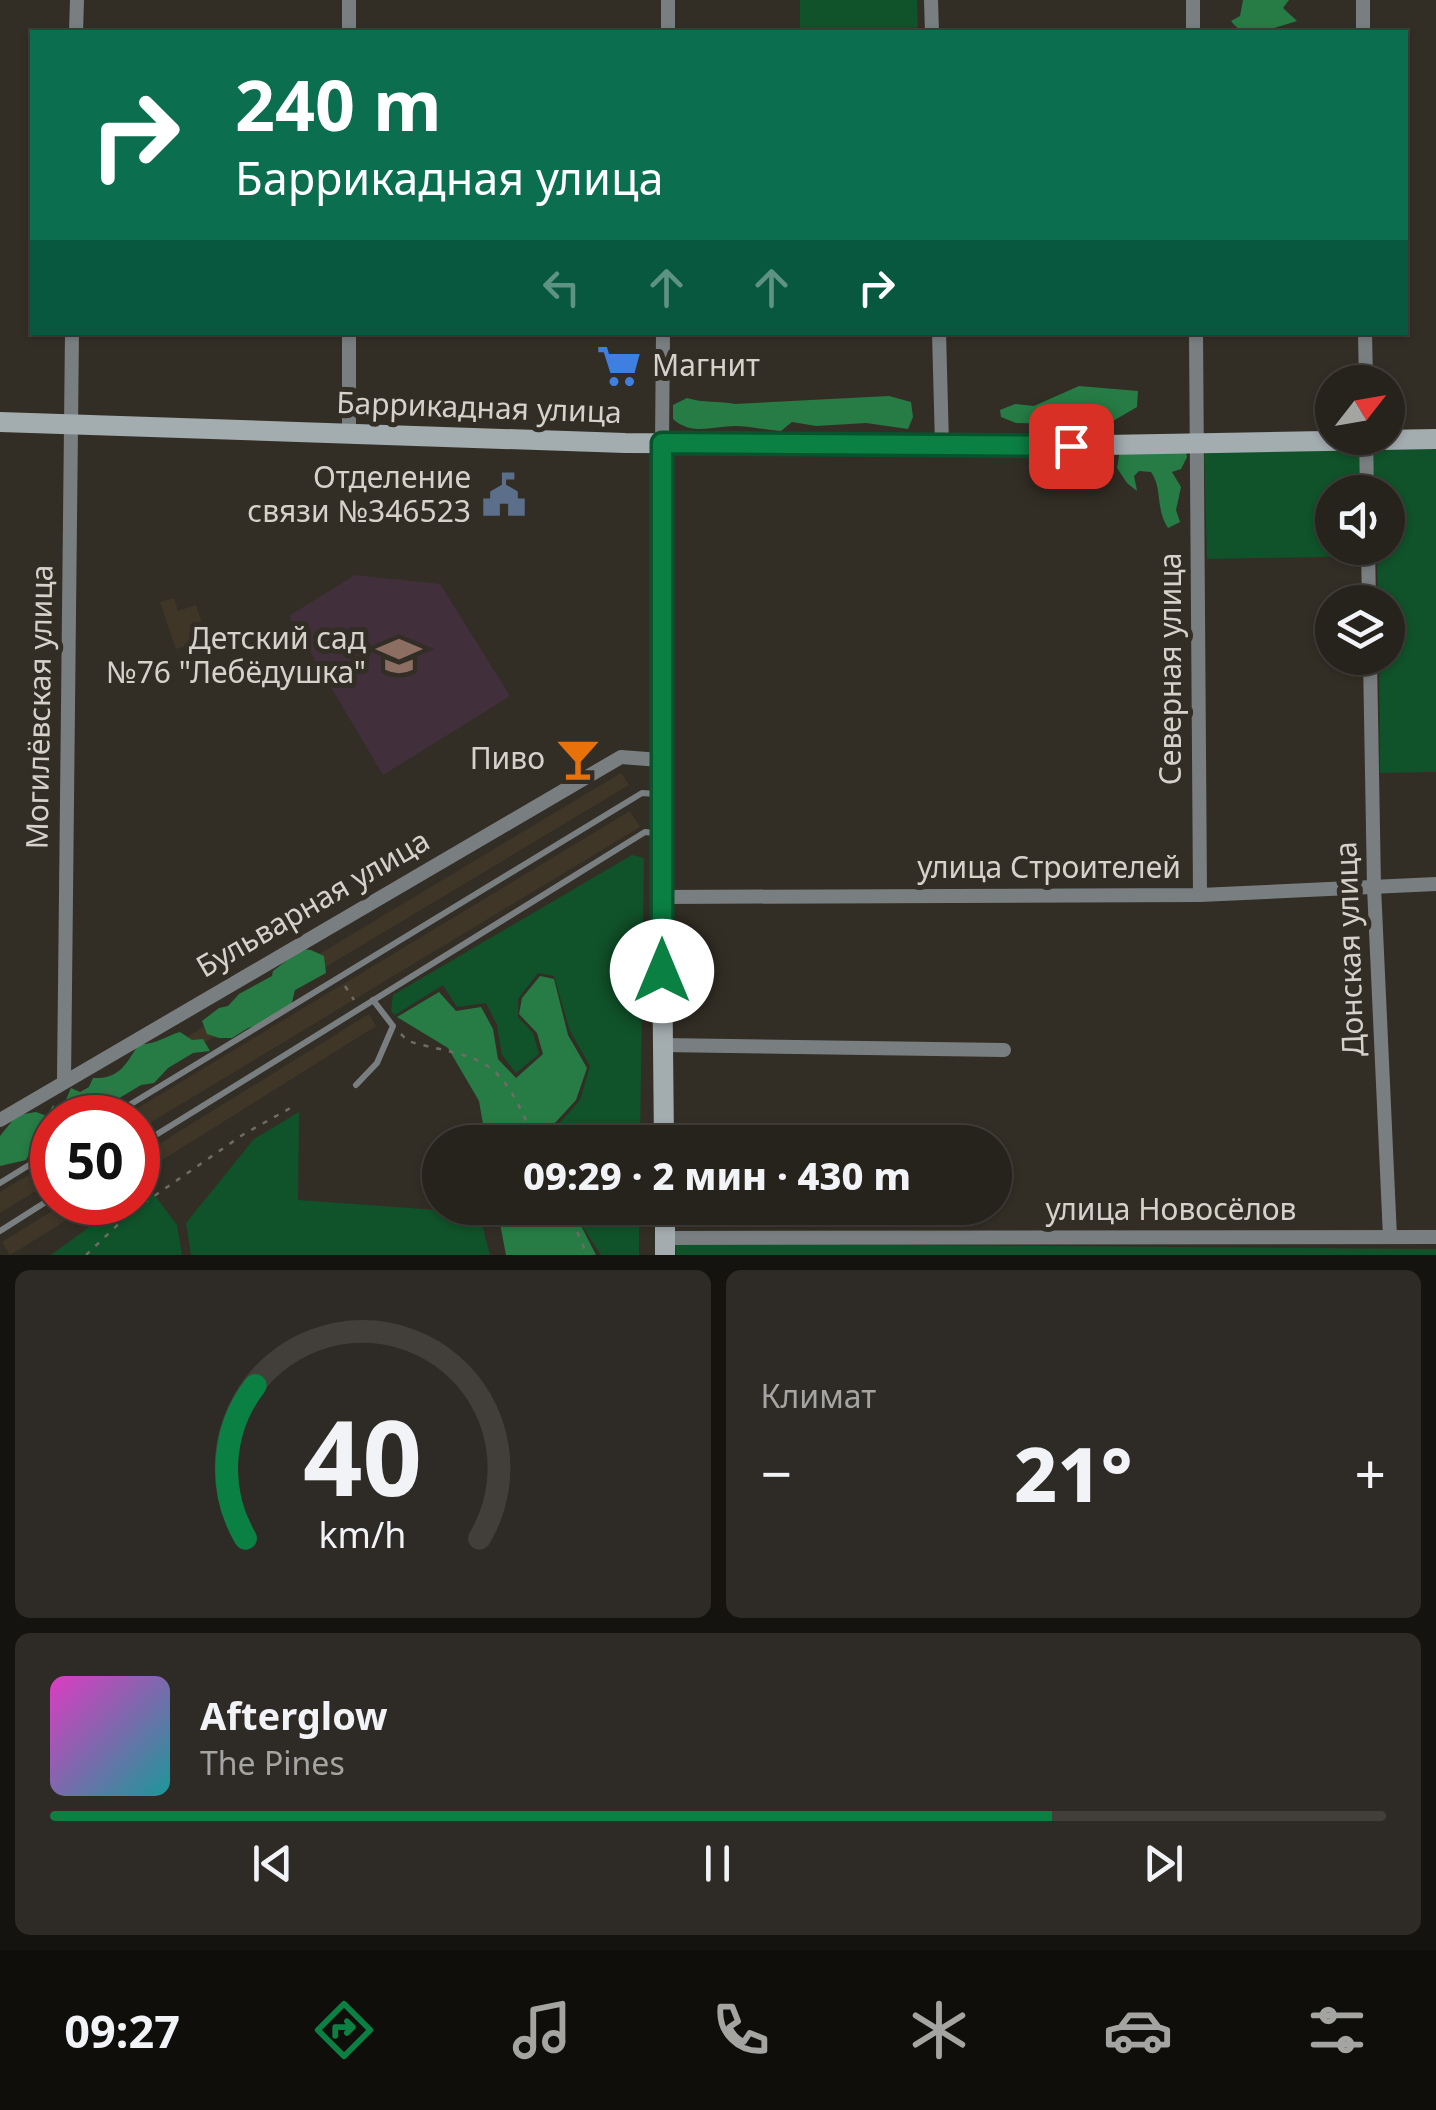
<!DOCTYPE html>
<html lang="ru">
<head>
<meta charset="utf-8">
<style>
	body { margin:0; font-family:"Noto Sans",sans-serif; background:#2e2a25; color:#f1f3f6; height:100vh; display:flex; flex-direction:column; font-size:38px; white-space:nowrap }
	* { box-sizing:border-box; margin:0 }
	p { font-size:32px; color:#a4a4a3 }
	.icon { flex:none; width:55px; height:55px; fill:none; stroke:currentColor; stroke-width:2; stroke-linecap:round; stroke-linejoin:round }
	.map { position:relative; height:1255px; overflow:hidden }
	.side { display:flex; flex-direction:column; gap:15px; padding:15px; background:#15130f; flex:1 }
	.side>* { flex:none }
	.banner { position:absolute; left:30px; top:30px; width:1378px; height:305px; border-radius:0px; box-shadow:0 2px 8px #0004,0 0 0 2px #423f3b; background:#0b6e4f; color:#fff; overflow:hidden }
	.needle { width:65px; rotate:59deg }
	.buttons { position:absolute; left:1315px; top:365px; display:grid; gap:20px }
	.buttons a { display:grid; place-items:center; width:90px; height:90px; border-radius:50%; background:#26221c; box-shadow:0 2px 8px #0004,0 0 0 2px #423f3b; font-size:50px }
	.speed { position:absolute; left:30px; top:1095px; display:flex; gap:20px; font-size:50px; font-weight:700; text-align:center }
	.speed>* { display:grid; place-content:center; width:130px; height:130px; border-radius:50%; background:#26221c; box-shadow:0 2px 8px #0004,0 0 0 2px #423f3b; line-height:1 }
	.speed .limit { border:15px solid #d22; background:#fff; color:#111 }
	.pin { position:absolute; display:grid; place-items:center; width:85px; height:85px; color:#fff; margin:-42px; border-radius:20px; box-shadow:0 5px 15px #0006 }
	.me { position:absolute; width:110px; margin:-55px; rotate:0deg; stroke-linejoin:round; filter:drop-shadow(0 0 8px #0008) }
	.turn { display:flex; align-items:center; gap:35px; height:210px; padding:0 40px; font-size:45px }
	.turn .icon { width:130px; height:130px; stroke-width:2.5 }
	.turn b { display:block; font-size:70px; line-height:85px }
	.lanes { display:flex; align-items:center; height:95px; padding:0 40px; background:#0003; justify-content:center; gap:50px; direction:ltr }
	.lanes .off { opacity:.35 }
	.big { font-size:75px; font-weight:800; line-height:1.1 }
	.side .tile { flex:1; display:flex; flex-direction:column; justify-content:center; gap:15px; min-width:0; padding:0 35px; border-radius:15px; background:#2e2a25 }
	.side .dial { align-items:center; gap:0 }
	.dial svg { height:260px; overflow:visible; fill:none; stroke:#423f3b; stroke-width:7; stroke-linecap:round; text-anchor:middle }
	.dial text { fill:#f1f3f6; stroke:none }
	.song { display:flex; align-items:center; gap:30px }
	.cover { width:120px; height:120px; border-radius:15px; background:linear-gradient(135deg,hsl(310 70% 55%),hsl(180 70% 35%)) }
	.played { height:10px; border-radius:5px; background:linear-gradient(90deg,#0b8043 75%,#423f3b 75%) }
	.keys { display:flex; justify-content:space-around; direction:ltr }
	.heat { display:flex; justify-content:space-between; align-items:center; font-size:55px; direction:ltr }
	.side .tiles { flex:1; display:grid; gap:15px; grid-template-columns:1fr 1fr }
	.tile:last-child { grid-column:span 2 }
	.trip { position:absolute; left:422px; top:1125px; width:590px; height:100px; border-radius:50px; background:#26221c; box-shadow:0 2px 8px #0004,0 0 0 2px #423f3b; font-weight:800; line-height:100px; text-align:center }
	.menu { display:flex; height:160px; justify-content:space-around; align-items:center; background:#0f0e0b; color:#a4a4a3 }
	.menu .icon { width:70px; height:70px }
	.menu .selected { color:#0b8043 }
	.menu b { font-size:45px; color:#f1f3f6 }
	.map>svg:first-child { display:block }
	.built { fill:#3f3628 }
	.education { fill:#41303b }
	.green { fill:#105229; fill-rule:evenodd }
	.forest { fill:#267c44 }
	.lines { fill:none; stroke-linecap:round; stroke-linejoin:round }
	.path { stroke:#706c64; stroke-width:2.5; stroke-dasharray:5 8; stroke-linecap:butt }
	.lane { stroke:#797f81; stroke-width:6 }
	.street { stroke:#797f81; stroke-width:14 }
	.secondary { stroke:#a3acaf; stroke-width:20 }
	.route-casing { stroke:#07532c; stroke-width:25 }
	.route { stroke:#0b8043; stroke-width:18 }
	.labels { text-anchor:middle; stroke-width:10; stroke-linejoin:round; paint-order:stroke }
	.poi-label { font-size:30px; fill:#d5d2cc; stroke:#332e25; text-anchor:end }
	.street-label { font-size:30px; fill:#d5d2cc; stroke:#332e25 }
</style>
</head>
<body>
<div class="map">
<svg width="1436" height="1255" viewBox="0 0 1436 1255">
	<rect width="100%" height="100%" fill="#332e25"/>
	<g class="built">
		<path d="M 174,598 L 178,611 L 196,605 L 207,639 L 176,649 L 160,602 Z"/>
		<path d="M 621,773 L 629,785 L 334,962 L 85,1117 L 58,1118 L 326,950 Z"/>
		<path d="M 630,811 L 640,827 L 138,1130 L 138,1118 L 123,1117 Z"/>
		<path d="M 369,1014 L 376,1026 L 138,1175 L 138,1157 Z"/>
		<path d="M 52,1161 L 52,1181 L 0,1213 L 0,1192 Z"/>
		<path d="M 65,1203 L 94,1203 L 10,1255 L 2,1242 Z"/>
	</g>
	<path class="education" d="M 355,575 L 440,584 L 510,696 L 383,775 L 289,616 Z"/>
	<g class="green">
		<path d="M 800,0 L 917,0 L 918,32 L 800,32 Z"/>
		<path d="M 1436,447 L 1436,772 L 1380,773 L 1379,658 L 1388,658 L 1388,602 L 1378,602 L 1377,556 L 1207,559 L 1204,448 ZM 1332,492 L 1388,492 L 1388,548 L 1332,548 Z"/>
		<path d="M 632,855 L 644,858 L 640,1142 L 578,1142 L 559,1124 L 580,1100 L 590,1066 L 570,1031 L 554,976 L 538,973 L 518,999 L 518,1017 L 533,1033 L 539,1054 L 516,1073 L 502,1055 L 497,1025 L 486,1003 L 457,1007 L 443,985 L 395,1015 L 391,1011 L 393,995 Z"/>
		<path d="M 299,1112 L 298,1200 L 479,1213 L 490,1255 L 191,1255 L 186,1223 L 254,1139 Z"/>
		<path d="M 146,1184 L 177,1225 L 182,1255 L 51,1255 L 122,1203 L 138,1202 L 138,1190 Z"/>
		<path d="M 574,1208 L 639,1208 L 639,1255 L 601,1255 L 581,1224 Z"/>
		<path d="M 675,1243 L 1436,1249 L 1436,1255 L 676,1255 Z"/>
	</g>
	<g class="forest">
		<path d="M 1243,0 L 1289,0 L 1283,8 L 1297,21 L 1271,29 L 1270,32 C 1254,33 1241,35 1231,21 L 1240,16 Z"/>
		<path d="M 1079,386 L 1138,391 L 1137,407 L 1113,421 L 1065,424 L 1016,423 L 1001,417 L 1000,410 L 1015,404 L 1034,406 Z"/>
		<path d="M 889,396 L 911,402 L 913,417 L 908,429 L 866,423 L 816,426 L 792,422 L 781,431 C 767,430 753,427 738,426 C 715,425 693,437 673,419 L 673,405 L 687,398 C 703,403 719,401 735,404 Z"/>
		<path d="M 1185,447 L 1187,457 L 1181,469 L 1172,472 L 1181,487 L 1176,510 L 1180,522 L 1168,528 C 1155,508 1163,489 1151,472 L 1139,471 L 1134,476 L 1137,491 L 1127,483 L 1117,468 L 1120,450 Z"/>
		<path d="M 302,949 L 311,950 L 324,956 L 326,973 L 295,990 L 290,1010 L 272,1021 L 248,1028 L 232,1038 L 219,1038 L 207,1034 L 202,1021 L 219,1008 L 228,1006 L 239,994 L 272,976 L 273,971 Z"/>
		<path d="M 540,976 L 554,979 L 568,1035 L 587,1068 L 576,1100 L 554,1124 L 573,1142 L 486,1142 L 479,1101 L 448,1048 L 397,1017 L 439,992 L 456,1011 L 481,1007 L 493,1029 L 498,1059 L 516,1078 L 543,1054 L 537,1033 L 519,1014 L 522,998 Z"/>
		<path d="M 180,1032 L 192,1040 L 203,1039 L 210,1051 L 193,1053 L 168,1068 L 154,1083 L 141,1085 L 88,1117 L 66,1117 L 62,1109 L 71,1088 L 80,1092 L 89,1087 L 93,1078 C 120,1079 125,1065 139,1044 C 156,1045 163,1037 180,1032 Z"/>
		<path d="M 53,1105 L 63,1117 L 52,1118 L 52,1133 L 37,1140 L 26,1160 L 0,1166 L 0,1136 L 17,1115 L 36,1112 L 47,1116 Z"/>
		<path d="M 497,1208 L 572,1208 L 596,1255 L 506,1255 Z"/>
	</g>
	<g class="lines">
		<g class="path">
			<path d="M 345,986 L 354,1000"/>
			<path d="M 401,1034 L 408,1041 C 430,1048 456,1051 477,1060 C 510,1075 521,1112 536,1142"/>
			<path d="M 567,1208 L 587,1255"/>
			<path d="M 86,1255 L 131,1212 L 244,1134 L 294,1106"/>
		</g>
		<g class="lane">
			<path d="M 356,1085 L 377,1063 L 393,1026 L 373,1000"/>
			<path d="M 108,1118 L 642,793 L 656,794"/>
			<path d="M 138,1146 L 645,832 L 655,833"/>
			<path d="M 0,1183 L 52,1151"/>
			<path d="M 0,1231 L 52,1198"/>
		</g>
		<g class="street">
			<path d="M 349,0 L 349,32"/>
			<path d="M 931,0 L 932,32"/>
			<path d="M 1193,0 L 1193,32"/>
			<path d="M 1363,0 L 1363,32"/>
			<path d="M 76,32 L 77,0"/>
			<path d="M 668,32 L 668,0"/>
			<path d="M 349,332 L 349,433"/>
			<path d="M 939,332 L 942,445"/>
			<path d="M 1196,332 L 1200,895"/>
			<path d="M 1365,332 L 1366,382"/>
			<path d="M 1366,438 L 1367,492"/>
			<path d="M 662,443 L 663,332"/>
			<path d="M 1368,548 L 1369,602"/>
			<path d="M 1370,658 L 1374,887 L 1390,1237"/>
			<path d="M 662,897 L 1200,895 L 1436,884"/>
			<path d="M 662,1045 L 1004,1050"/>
			<path d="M 64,1081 L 72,332"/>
			<path d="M 0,1120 L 621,757 L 660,760"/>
			<path d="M 665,1238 L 1436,1237"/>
		</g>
		<g class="secondary">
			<path d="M 0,422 L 625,443 L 1105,445 L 1436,439"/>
			<path d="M 662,443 L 660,760 L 664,1142"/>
			<path d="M 665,1208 L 665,1255"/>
		</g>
	</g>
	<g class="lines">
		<g class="route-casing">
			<path id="route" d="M 662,971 L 662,443 L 1071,446"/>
		</g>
		<use href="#route" class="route"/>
	</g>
	<defs>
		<g id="supermarket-bare" transform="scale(3.45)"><path d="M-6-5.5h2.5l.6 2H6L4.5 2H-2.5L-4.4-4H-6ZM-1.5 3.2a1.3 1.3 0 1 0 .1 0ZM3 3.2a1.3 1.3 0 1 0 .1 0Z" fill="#3f7fe0" stroke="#332e25" stroke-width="2.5" paint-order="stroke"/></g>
		<g id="civic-bare" transform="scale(3.45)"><path d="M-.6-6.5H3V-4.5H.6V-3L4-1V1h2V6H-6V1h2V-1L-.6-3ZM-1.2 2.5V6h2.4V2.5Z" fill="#5c6f8a" stroke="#332e25" stroke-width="2.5" paint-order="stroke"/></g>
		<g id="school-bare" transform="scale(3.45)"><path d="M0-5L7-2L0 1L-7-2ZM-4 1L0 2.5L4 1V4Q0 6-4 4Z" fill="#8d6e63" stroke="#332e25" stroke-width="2.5" paint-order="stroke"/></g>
		<g id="bar-bare" transform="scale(3.45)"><path d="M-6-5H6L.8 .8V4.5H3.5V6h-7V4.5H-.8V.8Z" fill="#e8710a" stroke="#332e25" stroke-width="2.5" paint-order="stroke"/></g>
	</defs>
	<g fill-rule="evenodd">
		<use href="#supermarket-bare" x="619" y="366"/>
		<use href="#civic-bare" x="504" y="495"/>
		<use href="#school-bare" x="399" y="656"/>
		<use href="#bar-bare" x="578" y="759"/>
	</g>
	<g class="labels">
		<g class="poi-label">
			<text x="652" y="376" text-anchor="start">Магнит</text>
			<text x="471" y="488">Отделение<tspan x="471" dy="34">связи №346523</tspan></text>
			<text x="366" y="649">Детский сад<tspan x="366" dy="34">№76 "Лебёдушка"</tspan></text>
			<text x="545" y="769">Пиво</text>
		</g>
		<g class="street-label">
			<text transform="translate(479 408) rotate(2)" y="10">Баррикадная улица</text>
			<text transform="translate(1171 669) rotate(-90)" y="10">Северная улица</text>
			<text transform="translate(40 707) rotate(-89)" y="10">Могилёвская улица</text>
			<text x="1049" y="878">улица Строителей</text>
			<text transform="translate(313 904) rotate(-30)" y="10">Бульварная улица</text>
			<text transform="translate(1350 949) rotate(-92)" y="10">Донская улица</text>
			<text x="1171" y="1220">улица Новосёлов</text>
		</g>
	</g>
</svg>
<div class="buttons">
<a><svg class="needle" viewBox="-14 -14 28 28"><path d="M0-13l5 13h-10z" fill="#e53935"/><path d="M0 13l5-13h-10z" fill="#a4a4a3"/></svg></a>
<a><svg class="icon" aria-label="sound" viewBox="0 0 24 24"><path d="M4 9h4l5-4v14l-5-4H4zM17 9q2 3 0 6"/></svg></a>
<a><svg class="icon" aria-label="layers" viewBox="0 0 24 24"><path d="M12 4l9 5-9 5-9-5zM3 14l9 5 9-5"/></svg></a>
</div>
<div class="speed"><div class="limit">50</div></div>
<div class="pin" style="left:1071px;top:446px;background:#d93025"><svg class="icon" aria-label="arrive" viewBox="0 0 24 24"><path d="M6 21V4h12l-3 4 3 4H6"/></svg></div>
<svg class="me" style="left:662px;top:971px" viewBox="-20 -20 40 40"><circle r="19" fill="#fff"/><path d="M0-13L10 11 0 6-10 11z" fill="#0b8043"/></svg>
<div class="trip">09:29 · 2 мин · 430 m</div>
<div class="banner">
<div class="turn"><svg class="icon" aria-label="right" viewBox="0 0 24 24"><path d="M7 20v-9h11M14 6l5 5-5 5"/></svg><div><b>240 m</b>Баррикадная улица</div></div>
<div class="lanes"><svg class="icon off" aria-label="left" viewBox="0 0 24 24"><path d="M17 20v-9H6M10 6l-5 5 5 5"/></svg><svg class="icon off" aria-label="ahead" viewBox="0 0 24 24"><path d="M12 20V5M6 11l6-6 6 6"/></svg><svg class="icon off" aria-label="ahead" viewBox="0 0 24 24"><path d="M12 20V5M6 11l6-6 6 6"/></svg><svg class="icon" aria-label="right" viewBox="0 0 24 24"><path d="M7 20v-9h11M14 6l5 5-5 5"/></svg></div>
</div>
</div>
<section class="side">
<div class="tiles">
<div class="tile dial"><svg viewBox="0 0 100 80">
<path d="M14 69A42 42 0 1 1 86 69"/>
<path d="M14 69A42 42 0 0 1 17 22" stroke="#0b8043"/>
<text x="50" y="56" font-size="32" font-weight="700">40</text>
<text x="50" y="72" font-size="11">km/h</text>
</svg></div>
<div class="tile"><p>Климат</p>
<div class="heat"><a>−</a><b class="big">21°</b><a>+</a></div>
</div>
<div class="tile">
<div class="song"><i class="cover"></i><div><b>Afterglow</b><p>The Pines</p></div></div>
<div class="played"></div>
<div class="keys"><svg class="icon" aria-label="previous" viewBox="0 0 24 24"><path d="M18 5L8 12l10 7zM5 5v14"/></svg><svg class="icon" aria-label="pause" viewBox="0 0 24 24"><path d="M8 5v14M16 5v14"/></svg><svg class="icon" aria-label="next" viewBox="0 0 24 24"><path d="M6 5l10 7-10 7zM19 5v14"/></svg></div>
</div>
</div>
</section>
<nav class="menu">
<b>09:27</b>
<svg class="icon selected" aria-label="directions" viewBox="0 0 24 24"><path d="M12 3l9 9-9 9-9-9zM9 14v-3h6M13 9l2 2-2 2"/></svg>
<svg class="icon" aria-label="music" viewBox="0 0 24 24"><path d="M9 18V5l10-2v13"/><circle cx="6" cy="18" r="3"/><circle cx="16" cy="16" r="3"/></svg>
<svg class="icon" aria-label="phone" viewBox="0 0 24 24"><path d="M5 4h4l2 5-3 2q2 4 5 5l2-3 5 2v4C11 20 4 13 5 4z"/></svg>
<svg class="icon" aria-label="climate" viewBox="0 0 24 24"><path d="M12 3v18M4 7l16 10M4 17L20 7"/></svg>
<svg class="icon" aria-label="car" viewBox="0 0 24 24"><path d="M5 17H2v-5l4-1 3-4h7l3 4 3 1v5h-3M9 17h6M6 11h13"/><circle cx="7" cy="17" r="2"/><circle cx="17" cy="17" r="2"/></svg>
<svg class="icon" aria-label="filters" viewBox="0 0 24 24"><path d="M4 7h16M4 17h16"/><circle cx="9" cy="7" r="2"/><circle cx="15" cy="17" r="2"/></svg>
</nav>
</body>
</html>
